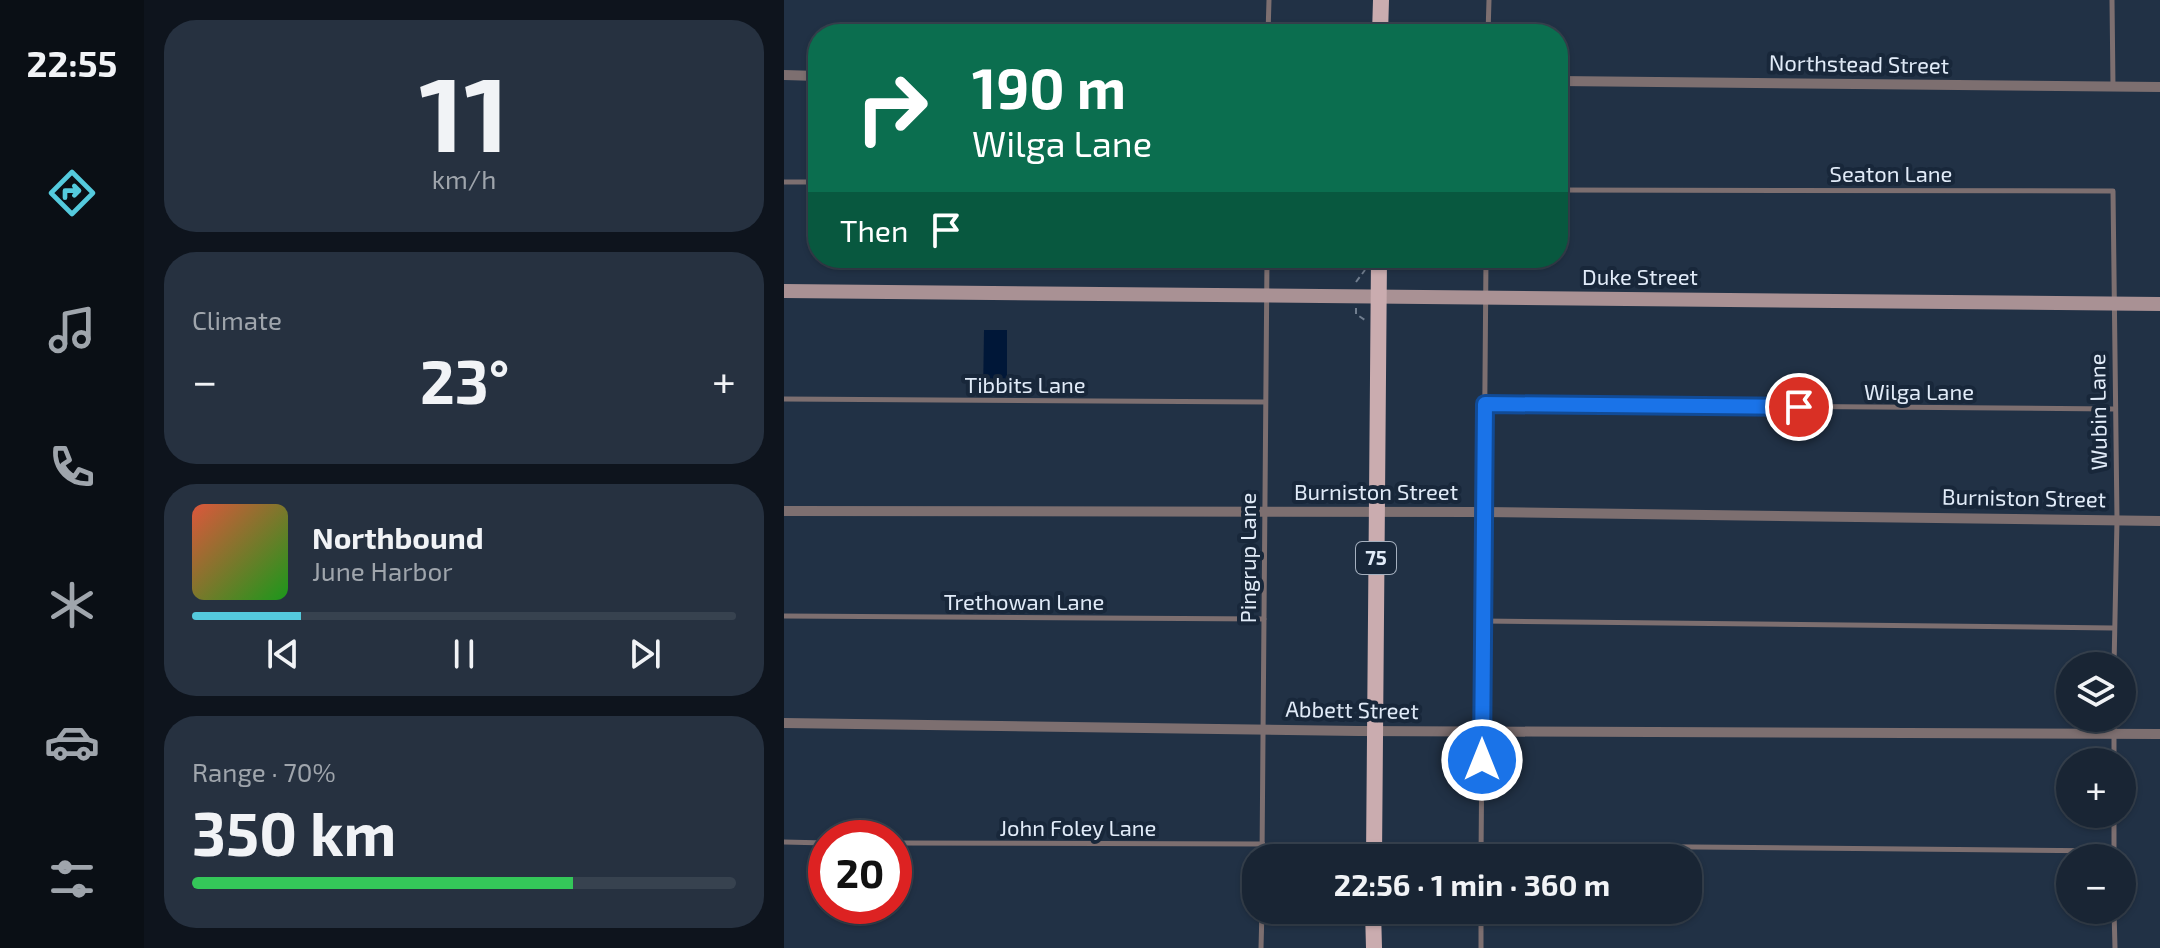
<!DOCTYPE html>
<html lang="en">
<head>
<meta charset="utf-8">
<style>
	body { margin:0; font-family:"Exo 2",sans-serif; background:#263140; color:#f1f3f6; height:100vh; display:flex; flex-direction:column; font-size:30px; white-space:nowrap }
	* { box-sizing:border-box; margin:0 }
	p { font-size:26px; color:#9fa5ac }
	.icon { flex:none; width:44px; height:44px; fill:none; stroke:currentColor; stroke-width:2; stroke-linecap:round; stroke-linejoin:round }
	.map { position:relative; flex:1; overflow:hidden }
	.details { display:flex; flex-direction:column; gap:20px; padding:20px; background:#0e141d; width:640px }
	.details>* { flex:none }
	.banner { position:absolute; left:24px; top:24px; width:760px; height:244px; border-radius:32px; box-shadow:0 2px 6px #0004,0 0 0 2px #37424f; background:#0b6e4f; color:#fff; overflow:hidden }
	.fabs { position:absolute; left:1272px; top:652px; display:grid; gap:16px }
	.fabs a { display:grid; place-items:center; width:80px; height:80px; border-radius:50%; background:#192534; box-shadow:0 2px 6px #0004,0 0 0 2px #37424f; font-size:40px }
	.speed { position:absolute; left:24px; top:820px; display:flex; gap:16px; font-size:40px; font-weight:700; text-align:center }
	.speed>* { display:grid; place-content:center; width:104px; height:104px; border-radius:50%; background:#192534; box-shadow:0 2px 6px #0004,0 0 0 2px #37424f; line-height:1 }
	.speed .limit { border:12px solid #d22; background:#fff; color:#111 }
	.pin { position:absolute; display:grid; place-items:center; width:68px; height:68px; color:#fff; margin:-34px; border:4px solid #fff; border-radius:50%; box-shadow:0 2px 8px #0007 }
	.me { position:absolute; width:88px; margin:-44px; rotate:0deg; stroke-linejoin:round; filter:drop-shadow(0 0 6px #0008) }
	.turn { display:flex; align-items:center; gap:28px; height:168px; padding:0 32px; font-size:36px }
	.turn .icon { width:104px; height:104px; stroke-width:2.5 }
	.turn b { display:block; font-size:56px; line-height:68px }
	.then { display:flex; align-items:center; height:76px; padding:0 32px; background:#0003; gap:16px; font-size:30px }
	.big { font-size:60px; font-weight:700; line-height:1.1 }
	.details .widget { flex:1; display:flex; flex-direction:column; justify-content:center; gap:12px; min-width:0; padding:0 28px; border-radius:32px; background:#263140 }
	.details .dial { align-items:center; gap:0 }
	.dial b { font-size:104px; line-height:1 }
	.song { display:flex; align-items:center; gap:24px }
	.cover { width:96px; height:96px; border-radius:12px; background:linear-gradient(135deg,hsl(10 70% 55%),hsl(120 70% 35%)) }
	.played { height:8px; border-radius:4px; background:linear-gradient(90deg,#54cadd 20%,#37424f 20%) }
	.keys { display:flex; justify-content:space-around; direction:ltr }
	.heat { display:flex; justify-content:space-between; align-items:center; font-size:44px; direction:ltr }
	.charge { height:12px; border-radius:6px; background:linear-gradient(90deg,#34c759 70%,#37424f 0) }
	.trip { position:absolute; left:458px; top:844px; width:460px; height:80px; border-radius:32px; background:#192534; box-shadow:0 2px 6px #0004,0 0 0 2px #37424f; font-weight:700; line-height:80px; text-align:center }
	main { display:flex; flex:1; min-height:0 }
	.menu { display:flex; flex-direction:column; width:144px; justify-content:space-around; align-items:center; background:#0a0f15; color:#9fa5ac }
	.menu .icon { width:56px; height:56px }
	.menu .selected { color:#54cadd }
	.menu b { font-size:36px; color:#f1f3f6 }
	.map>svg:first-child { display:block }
	.water { fill:#001738 }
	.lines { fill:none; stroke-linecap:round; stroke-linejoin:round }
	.path { stroke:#717e8f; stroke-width:2; stroke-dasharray:6 4; stroke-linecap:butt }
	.service { stroke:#7d6f70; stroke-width:5 }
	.minor { stroke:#7d6f70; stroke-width:10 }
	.secondary { stroke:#a99194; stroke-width:14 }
	.primary { stroke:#caacaf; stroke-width:16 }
	.route-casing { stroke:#114b97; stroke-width:20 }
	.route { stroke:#1a73e8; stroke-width:14 }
	.labels { text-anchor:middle; stroke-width:8; stroke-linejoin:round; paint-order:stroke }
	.shield { fill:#18273a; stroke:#a5b0bf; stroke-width:2 }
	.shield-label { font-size:20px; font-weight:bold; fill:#e1ebf8 }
	.street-label { font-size:22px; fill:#e1ebf8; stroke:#18273a }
</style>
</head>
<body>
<main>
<nav class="menu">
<b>22:55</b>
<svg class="icon selected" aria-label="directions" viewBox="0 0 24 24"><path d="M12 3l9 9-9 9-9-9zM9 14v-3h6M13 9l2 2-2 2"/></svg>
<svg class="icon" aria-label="music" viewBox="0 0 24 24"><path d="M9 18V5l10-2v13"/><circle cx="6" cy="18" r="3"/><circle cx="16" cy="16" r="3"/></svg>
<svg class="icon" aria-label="phone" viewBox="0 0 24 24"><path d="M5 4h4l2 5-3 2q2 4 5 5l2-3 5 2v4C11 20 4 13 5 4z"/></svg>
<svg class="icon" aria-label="climate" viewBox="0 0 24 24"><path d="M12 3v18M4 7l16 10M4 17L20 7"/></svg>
<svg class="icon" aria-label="car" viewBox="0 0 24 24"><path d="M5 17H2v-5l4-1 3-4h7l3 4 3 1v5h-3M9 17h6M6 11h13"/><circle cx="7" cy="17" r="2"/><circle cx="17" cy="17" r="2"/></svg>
<svg class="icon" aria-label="filters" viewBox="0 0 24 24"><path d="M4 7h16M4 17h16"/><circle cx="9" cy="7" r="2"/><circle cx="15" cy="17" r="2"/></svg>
</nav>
<section class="details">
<div class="widget dial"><b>11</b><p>km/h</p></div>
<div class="widget"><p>Climate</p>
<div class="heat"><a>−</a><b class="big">23°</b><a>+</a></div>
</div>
<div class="widget">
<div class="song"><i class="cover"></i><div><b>Northbound</b><p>June Harbor</p></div></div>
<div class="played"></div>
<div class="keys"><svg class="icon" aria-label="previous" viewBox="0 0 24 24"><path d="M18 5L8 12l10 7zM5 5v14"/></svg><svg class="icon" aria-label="pause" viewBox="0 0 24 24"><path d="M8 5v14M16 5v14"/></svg><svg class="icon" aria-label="next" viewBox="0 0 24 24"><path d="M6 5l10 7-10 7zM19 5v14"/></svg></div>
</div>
<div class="widget"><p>Range · 70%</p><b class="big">350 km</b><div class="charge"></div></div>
</section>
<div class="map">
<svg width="1376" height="948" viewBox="0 0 1376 948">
	<rect width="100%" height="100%" fill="#213145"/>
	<path class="water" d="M 200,330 L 223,330 L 223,395 L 199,395 Z"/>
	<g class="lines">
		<g class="path">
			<path d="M 572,282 L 581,270"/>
			<path d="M 572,308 L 572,314 L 581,320"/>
		</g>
		<g class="service">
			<path d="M 1328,0 L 1329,86"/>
			<path d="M 484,34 L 485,0"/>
			<path d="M 704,34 L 705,0"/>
			<path d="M 0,182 L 34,182"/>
			<path d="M 774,190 L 1329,191 L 1333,520 L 1330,666"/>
			<path d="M 0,399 L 481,402"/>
			<path d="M 701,404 L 1329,409"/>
			<path d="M 0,616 L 480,619"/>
			<path d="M 699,621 L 1329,628"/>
			<path d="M 1330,762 L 1330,718"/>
			<path d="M 0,842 L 42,843"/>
			<path d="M 110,843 L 479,844"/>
			<path d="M 697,845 L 1329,851"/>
			<path d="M 478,858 L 483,258"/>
			<path d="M 697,858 L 702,258"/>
			<path d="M 1330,858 L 1330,814"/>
			<path d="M 1330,910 L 1331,948"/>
			<path d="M 477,948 L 478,910"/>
			<path d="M 697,948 L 697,910"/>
		</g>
		<g class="minor">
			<path d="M 0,75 L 34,76"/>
			<path d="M 774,81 L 1376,87"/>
			<path d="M 0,511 L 700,512 L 1376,521"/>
			<path d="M 0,723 L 574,731 L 1376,734"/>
		</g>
		<path class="secondary" d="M 0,291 L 1376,304"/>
		<g class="primary">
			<path d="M 596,34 L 597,0"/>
			<path d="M 590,858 L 595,258"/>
			<path d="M 589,910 L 590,948"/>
		</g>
	</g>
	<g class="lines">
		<g class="route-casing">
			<path id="route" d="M 698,760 L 701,404 L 1015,407"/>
		</g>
		<use href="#route" class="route"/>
	</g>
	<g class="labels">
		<rect class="shield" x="572" y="542" width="40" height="32" rx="6"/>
		<g class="shield-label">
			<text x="592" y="565">75</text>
		</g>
		<g class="street-label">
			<text transform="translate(1075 64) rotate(1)" y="8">Northstead Street</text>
			<text x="1107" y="182">Seaton Lane</text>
			<text x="856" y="285">Duke Street</text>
			<text x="241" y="393">Tibbits Lane</text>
			<text x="1135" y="400">Wilga Lane</text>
			<text transform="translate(1314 412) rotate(-91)" y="8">Wubin Lane</text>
			<text x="592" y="500">Burniston Street</text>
			<text transform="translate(1240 498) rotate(1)" y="8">Burniston Street</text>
			<text transform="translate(464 558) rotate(-90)" y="8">Pingrup Lane</text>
			<text x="240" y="610">Trethowan Lane</text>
			<text transform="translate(568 710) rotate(1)" y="8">Abbett Street</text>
			<text x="294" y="836">John Foley Lane</text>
		</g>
	</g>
</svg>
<div class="fabs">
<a><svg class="icon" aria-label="layers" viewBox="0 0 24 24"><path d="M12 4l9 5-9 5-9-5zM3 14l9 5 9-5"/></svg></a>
<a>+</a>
<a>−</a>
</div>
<div class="speed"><div class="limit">20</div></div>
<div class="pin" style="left:1015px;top:407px;background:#d93025"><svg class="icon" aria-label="arrive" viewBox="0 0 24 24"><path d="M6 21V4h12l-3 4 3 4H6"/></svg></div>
<svg class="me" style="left:698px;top:760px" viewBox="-20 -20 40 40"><circle r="17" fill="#1a73e8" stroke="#fff" stroke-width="3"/><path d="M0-11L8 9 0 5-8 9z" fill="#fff"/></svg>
<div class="trip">22:56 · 1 min · 360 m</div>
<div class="banner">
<div class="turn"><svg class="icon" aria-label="right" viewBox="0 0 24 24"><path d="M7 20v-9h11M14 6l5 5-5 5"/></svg><div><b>190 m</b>Wilga Lane</div></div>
<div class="then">Then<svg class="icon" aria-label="arrive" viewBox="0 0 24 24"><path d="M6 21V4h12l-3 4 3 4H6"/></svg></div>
</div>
</div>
</main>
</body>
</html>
